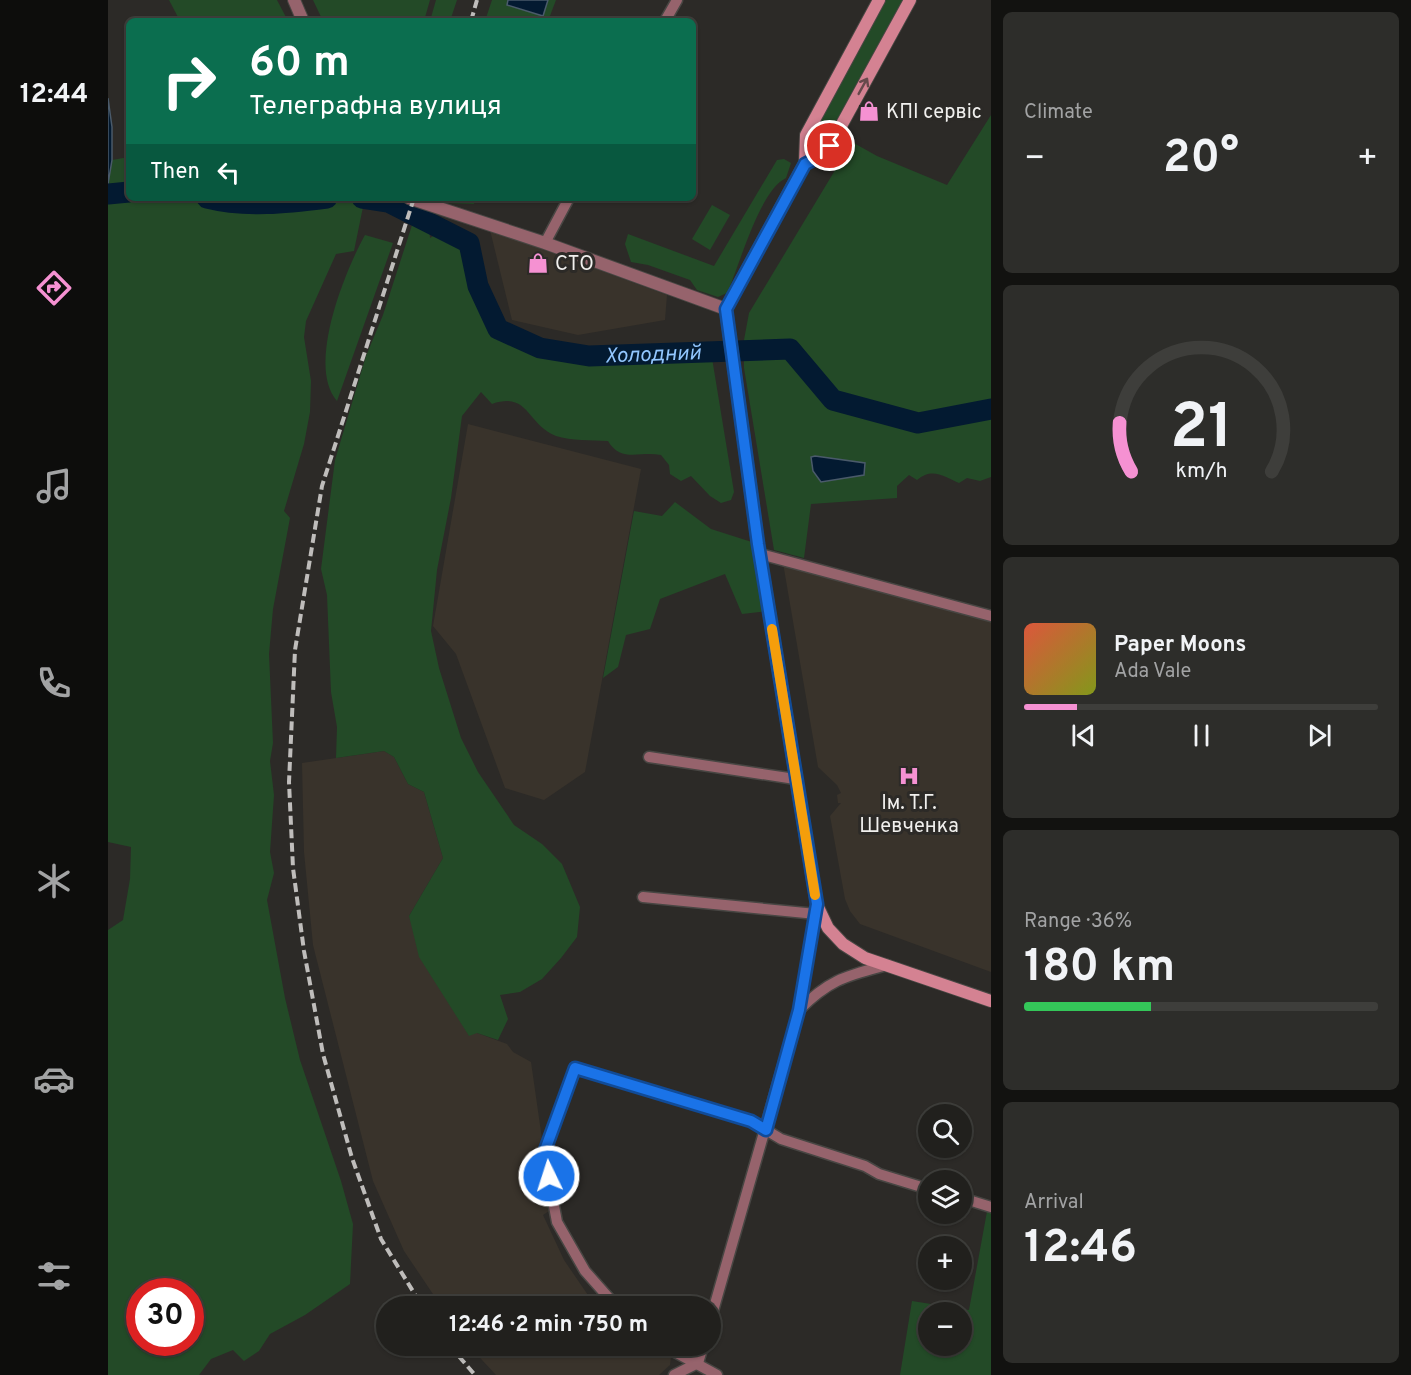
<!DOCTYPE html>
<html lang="en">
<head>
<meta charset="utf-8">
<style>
	body { margin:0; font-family:Overpass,sans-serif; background:#2d2d2a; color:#f1f3f6; height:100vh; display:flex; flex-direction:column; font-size:22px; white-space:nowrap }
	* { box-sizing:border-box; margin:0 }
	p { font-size:20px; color:#a2a3a4 }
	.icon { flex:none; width:33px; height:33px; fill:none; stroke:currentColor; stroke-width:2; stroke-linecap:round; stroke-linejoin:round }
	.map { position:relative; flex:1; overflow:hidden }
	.drawer { display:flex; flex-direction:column; gap:12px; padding:12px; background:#121210; width:420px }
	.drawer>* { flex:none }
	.top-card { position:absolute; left:18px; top:18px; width:570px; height:183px; border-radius:9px; box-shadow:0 2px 4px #0004,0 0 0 2px #3e3e3b; background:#0b6e4f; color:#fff; overflow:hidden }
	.buttons { position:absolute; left:810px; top:1104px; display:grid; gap:12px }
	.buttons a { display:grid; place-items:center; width:54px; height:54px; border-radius:50%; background:#21201d; box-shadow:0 2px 4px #0004,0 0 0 2px #3e3e3b; font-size:30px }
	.speed { position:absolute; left:18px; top:1278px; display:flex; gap:12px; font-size:30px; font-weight:700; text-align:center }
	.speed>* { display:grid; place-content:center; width:78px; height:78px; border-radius:50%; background:#21201d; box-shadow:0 2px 4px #0004,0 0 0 2px #3e3e3b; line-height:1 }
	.speed .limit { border:9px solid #d22; background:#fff; color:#111 }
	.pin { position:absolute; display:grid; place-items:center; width:51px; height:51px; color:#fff; margin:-26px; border:3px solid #fff; border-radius:50%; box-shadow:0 2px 6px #0007 }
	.me { position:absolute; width:66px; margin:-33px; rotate:356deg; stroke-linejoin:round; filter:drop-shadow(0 0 4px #0008) }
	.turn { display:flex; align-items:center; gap:21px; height:126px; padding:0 24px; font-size:27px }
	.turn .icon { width:78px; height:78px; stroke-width:2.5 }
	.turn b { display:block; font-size:42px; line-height:51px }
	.then { display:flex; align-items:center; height:57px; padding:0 24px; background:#0003; gap:12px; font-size:22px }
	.big { font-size:45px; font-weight:700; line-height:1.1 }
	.drawer .widget { flex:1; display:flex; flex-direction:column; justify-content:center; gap:9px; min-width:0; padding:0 21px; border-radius:9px; background:#2d2d2a }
	.drawer .dial { align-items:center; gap:0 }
	.dial svg { height:156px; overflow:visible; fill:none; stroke:#3e3e3b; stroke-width:7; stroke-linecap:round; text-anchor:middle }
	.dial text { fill:#f1f3f6; stroke:none }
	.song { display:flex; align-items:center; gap:18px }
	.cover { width:72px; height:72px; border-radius:9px; background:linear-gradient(135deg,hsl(10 70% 55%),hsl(70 70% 35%)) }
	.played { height:6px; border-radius:3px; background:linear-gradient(90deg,#f591d2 15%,#3e3e3b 15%) }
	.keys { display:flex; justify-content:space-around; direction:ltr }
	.heat { display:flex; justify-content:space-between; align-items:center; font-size:33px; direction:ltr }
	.charge { height:9px; border-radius:4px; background:linear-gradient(90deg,#34c759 36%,#3e3e3b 0) }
	.trip { position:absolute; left:268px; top:1296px; width:345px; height:60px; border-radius:30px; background:#21201d; box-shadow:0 2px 4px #0004,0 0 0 2px #3e3e3b; font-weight:700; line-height:60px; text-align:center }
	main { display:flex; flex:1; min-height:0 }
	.dock { display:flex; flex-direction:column; width:108px; justify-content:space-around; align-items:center; background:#0d0d0c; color:#a2a3a4 }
	.dock .icon { width:42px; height:42px }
	.dock .selected { color:#f591d2 }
	.dock b { font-size:27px; color:#f1f3f6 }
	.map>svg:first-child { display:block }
	.built { fill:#39332b }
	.green { fill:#234a27; fill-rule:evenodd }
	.water { fill:#031a31; stroke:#4a5a6a; stroke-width:1.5 }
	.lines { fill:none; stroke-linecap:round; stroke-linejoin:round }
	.river { stroke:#031a31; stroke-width:21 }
	.minor-casing { stroke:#484643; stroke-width:13 }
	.tertiary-casing { stroke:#484643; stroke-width:14 }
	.secondary-casing { stroke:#484643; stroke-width:14 }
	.minor { stroke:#96636c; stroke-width:10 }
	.tertiary { stroke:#96636c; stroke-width:12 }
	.secondary { stroke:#d48292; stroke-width:12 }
	.rail { stroke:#bfbdbb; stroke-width:4; stroke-dasharray:9 4.5; stroke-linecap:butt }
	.oneway { stroke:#67494c }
	.route-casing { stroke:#114b97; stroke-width:15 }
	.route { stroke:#1a73e8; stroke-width:10 }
	.slow { stroke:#f59e0b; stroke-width:10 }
	.labels { text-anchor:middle; stroke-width:6; stroke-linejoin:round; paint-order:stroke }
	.poi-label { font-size:20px; fill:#f1f0ee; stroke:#2c2a27; text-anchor:start }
	.water-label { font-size:21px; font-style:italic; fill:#92c6fe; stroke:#2c2a27 }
</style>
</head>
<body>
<main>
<nav class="dock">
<b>12:44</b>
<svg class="icon selected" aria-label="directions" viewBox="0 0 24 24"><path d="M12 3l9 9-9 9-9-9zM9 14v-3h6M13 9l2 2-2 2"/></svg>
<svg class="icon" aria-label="music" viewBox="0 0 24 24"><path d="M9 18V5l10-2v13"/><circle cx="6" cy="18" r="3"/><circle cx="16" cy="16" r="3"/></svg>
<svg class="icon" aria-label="phone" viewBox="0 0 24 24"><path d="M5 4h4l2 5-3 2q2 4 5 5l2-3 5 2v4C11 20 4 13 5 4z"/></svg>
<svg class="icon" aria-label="climate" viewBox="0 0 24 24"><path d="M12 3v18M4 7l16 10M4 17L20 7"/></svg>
<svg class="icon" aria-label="car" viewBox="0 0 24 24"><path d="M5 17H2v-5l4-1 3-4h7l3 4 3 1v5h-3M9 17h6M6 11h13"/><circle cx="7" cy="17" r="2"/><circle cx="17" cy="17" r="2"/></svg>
<svg class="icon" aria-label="filters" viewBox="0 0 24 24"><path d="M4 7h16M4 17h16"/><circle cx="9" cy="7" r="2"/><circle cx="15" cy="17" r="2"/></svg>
</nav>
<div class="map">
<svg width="883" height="1375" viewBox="0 0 883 1375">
	<rect width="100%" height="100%" fill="#2c2a27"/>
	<g class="built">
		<path d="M 382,230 L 559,295 L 557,320 L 470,335 L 404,320 Z"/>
		<path d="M 360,424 L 533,469 L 477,772 L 436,800 L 397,788 L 348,654 L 325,626 Z"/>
		<path d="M 675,563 L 883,620 L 883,972 L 752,924 L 742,911 L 737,899 L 722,816 L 733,803 L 730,803 L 729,795 L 733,793 L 729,785 L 710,767 Z"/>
		<path d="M 276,751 L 286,757 L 300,784 L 316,792 L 335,858 L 301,916 L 369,1033 L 399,1044 L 405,1052 L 423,1062 L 444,1209 L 435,1215 L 456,1260 L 484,1301 L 492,1299 L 505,1306 L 333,1306 L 296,1251 L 265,1181 L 205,945 L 196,852 L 194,763 Z"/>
		<path d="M 361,1346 L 550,1346 L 563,1357 L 562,1365 L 551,1375 L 388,1375 Z"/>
	</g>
	<g class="green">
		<path d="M 61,0 L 169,0 L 180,21 L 72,21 Z"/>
		<path d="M 205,0 L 322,0 L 316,21 L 215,21 Z"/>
		<path d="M 328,0 L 349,0 L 342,21 L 322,21 Z"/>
		<path d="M 384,0 L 448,0 L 440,21 L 377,21 Z"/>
		<path d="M 776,0 L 802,0 L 722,146 L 701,136 Z"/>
		<path d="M 883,115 L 883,477 L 872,481 L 859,478 L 851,483 C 836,476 824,467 809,480 L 801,475 L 789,486 L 789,498 L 703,504 L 696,558 L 666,550 L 636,368 L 636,340 L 641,313 L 744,142 L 769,156 L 839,185 Z"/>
		<path d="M 21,157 L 21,198 L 249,198 L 255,207 L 246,251 L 228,254 L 198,321 L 196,337 L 203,381 L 202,412 L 196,444 L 176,511 L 182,518 L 165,609 L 161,654 L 165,743 L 162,761 L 166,795 L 162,852 L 166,873 L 159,900 L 177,998 L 192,1060 L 233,1181 L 245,1224 L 242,1284 L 197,1315 L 162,1334 L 151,1351 L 136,1361 L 125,1350 L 103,1359 L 91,1375 L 0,1375 L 0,930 L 15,920 L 22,879 L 23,847 L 0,842 L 0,184 L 4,160 ZM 32,1292 L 82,1292 L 82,1342 L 32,1342 Z"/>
		<path d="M 676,159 L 683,163 L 678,178 C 651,191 632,265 619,293 L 610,297 L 589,290 L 582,280 L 540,265 L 523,262 L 517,244 L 520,234 L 606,266 L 669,160 Z"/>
		<path d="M 329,198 L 368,198 L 366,204 L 335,203 Z"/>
		<path d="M 604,205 L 622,215 L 602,250 L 584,239 Z"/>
		<path d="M 313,217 L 325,225 L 321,228 L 322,238 L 327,235 C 375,240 361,305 388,332 C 404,348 467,356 491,363 L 501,356 L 595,353 L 604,358 L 626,492 L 623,500 L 613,503 L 602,496 L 583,476 L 573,481 L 562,474 L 561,465 L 553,455 C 531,451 513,463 500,441 C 484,440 463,441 448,436 C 419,425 421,391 384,404 L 373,392 L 354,416 L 343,498 L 329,570 L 323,631 L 331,668 L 353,738 L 370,772 L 406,825 L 434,844 L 454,864 L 472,907 L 469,937 L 453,958 L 434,979 L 412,992 L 392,995 L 400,1019 L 390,1040 L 369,1033 L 361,1036 L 311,957 L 301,916 L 335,858 L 316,792 L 300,784 L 286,757 L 276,751 L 228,758 L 229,727 L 223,692 L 219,595 L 213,569 L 227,460 L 258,356 L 275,315 L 305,222 Z"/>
		<path d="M 257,235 L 285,243 L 229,401 C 198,366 237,271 257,235 Z"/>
		<path d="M 567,502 L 603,529 L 650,544 L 661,611 L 634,614 L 617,574 L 552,599 L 542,629 L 518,635 L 510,667 L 495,678 L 526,511 L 554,516 Z"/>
		<path d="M 880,1206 L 883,1207 L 883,1375 L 792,1375 L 804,1301 L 861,1310 ZM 820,1312 L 854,1312 L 854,1346 L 820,1346 Z"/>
	</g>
	<g class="water">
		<path d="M 400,0 L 440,0 L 435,16 L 399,5 Z"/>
		<path d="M 0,98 L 4,127 L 4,160 L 0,184 Z"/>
		<path d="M 707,456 L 757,463 L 756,475 L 713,482 L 705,471 L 703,457 Z"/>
	</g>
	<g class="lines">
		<g class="river">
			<path d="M 0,194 L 21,192"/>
			<path d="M 99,198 C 139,208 179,203 219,198"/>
			<path id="s1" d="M 254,198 L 280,202 L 361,243 L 370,286 L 390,329 L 432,348 L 481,356 L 682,349 L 725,400 L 810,423 L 883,409"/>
		</g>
		<g class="minor-casing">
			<g id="minor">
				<path d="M 557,21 L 569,0"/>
				<path d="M 437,243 L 461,198"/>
				<path d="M 652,554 L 883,616"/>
				<path d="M 541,757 L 687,779"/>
				<path d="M 535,897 L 708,914"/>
				<path d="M 691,1010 C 722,979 738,976 779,965"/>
				<path d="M 854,1198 L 883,1207"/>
				<path d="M 508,1306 L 477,1271 L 449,1222 L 436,1153 L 467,1068 L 643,1121 L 673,1139 L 757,1166 L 771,1174 L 820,1189"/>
				<path d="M 603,1318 L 691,1010 L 709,905"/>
				<path d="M 556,1346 L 609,1375"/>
				<path d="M 566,1375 L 590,1363 L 595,1346"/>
			</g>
		</g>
		<g class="tertiary-casing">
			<g id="tertiary">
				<path d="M 186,0 L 195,21"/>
				<path d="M 301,198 L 437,243 L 618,309"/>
			</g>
		</g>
		<g class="secondary-casing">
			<g id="secondary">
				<path d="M 771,0 L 698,135 L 697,163 L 618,309 L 650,544 L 709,905 L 720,928 L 735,944 L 757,958 L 883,1001"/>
				<path d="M 697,163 L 717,154 L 722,146 L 802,0"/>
			</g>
		</g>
		<use href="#minor" class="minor"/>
		<use href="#tertiary" class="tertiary"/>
		<use href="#secondary" class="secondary"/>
		<g class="rail">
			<path d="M 363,21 L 369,0"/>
			<path d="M 306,198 L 214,486 L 187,650 L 181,782 L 185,868 L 196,951 L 215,1054 L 244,1158 L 273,1239 L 314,1306"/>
			<path d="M 342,1346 L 367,1375"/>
		</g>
	</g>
	<defs><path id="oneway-shaft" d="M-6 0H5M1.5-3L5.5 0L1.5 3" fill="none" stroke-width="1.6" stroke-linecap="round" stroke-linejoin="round" transform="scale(1.5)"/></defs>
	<use class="oneway" href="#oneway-shaft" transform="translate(755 86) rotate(-61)"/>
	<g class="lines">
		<g class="route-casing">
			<path id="route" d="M 441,1176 L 436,1153 L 467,1068 L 643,1121 L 658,1130 L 691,1010 L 709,904 L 650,544 L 618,309 L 697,164 L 717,154 L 722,146"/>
		</g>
		<use href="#route" class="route"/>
		<path class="slow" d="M 664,629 L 707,895"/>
	</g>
	<defs>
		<g id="shop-bare" transform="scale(1.62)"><path d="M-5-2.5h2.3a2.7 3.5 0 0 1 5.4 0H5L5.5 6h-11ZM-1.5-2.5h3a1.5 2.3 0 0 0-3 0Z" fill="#f591d2" stroke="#2c2a27" stroke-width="2.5" paint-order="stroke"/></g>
		<g id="hospital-bare" transform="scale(1.62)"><path d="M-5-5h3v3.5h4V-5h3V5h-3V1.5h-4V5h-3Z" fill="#f591d2" stroke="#2c2a27" stroke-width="2.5" paint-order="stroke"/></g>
	</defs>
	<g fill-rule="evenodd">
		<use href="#shop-bare" x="761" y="111"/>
		<use href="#shop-bare" x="430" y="263"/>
		<use href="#hospital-bare" x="801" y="776"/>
	</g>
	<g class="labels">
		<g class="poi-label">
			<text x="778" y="118">КПІ сервіс</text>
			<text x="447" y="270">СТО</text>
			<text x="801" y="809" text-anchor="middle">Ім. Т.Г.<tspan x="801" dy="23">Шевченка</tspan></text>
		</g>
		<g class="water-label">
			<text dy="7" stroke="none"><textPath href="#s1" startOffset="368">Холодний</textPath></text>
		</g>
	</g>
</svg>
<div class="buttons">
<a><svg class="icon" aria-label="search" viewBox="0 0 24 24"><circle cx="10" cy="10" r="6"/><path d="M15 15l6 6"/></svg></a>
<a><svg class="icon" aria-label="layers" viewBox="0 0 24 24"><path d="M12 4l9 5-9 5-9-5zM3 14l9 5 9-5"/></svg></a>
<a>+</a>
<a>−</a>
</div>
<div class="speed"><div class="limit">30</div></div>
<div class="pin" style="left:722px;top:146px;background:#d93025"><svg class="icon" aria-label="arrive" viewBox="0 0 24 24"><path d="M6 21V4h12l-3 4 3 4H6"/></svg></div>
<svg class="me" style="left:441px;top:1176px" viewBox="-20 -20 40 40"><circle r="17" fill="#1a73e8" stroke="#fff" stroke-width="3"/><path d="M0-11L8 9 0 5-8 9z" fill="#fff"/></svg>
<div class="trip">12:46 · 2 min · 750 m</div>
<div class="top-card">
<div class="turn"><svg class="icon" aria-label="right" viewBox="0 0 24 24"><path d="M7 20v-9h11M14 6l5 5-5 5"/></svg><div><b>60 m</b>Телеграфна вулиця</div></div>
<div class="then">Then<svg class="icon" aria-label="left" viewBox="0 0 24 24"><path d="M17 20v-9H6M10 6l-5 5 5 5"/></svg></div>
</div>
</div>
<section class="drawer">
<div class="widget"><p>Climate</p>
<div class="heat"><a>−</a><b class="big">20°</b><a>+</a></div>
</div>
<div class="widget dial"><svg viewBox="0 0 100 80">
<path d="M14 69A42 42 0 1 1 86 69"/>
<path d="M14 69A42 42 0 0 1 8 44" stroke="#f591d2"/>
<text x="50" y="56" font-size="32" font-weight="700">21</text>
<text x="50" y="72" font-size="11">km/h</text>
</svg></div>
<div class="widget">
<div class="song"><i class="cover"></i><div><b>Paper Moons</b><p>Ada Vale</p></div></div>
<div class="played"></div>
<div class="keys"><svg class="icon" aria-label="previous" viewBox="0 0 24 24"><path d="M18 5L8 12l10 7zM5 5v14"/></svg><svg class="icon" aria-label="pause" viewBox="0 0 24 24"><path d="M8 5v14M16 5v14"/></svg><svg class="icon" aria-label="next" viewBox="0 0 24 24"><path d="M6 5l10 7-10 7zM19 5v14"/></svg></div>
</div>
<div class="widget"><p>Range · 36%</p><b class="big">180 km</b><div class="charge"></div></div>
<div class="widget"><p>Arrival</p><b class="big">12:46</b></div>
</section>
</main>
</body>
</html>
